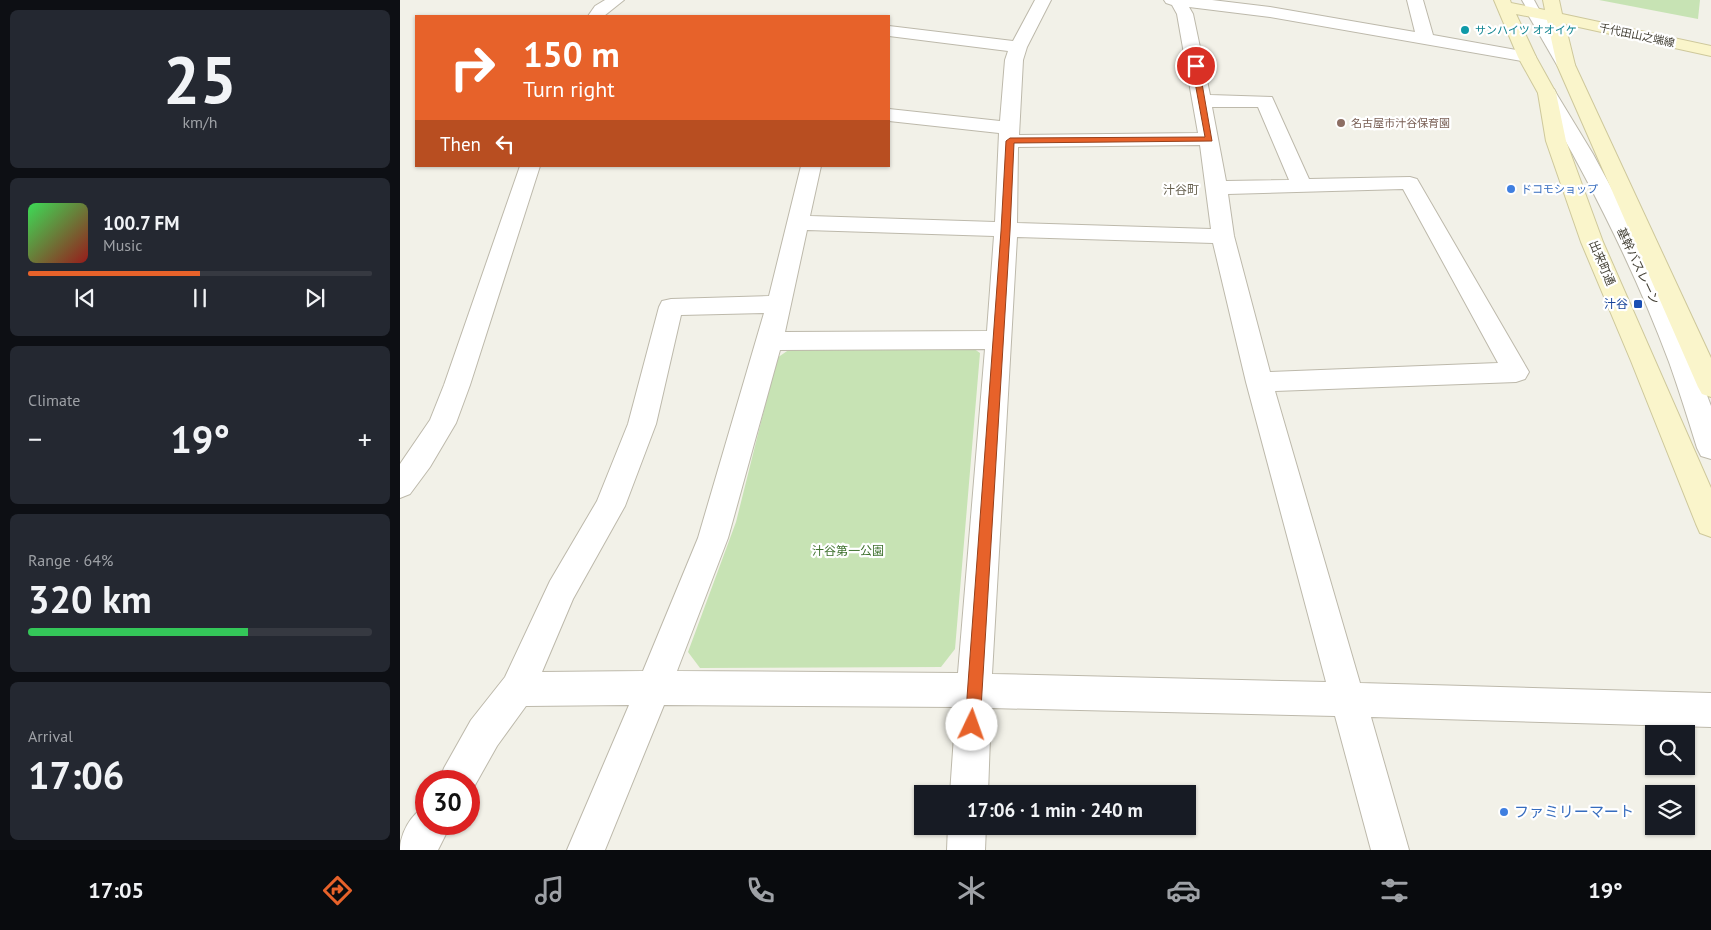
<!DOCTYPE html>
<html lang="en">
<head>
<meta charset="utf-8">
<style>
	body { margin:0; font-family:"PT Sans","Noto Sans JP",sans-serif; background:#242831; color:#f1f3f6; height:100vh; display:flex; flex-direction:column; font-size:19px; white-space:nowrap }
	* { box-sizing:border-box; margin:0 }
	p { font-size:16px; color:#9ea1a6 }
	.icon { flex:none; width:28px; height:28px; fill:none; stroke:currentColor; stroke-width:2; stroke-linecap:round; stroke-linejoin:round }
	.map { position:relative; flex:1; overflow:hidden }
	.sheet { display:flex; flex-direction:column; gap:10px; padding:10px; background:#0d0f14; width:400px }
	.sheet>* { flex:none }
	.guide { position:absolute; left:15px; top:15px; width:475px; height:152px; border-radius:0px; box-shadow:0 1px 4px #0004; background:#e7622a; color:#fff; overflow:hidden }
	.controls { position:absolute; left:1245px; top:725px; display:grid; gap:10px }
	.controls a { display:grid; place-items:center; width:50px; height:50px; border-radius:0px; background:#171b24; box-shadow:0 1px 4px #0004; font-size:25px }
	.speed { position:absolute; left:15px; top:770px; display:flex; gap:10px; font-size:25px; font-weight:700; text-align:center }
	.speed>* { display:grid; place-content:center; width:65px; height:65px; border-radius:50%; background:#171b24; box-shadow:0 1px 4px #0004; line-height:1 }
	.speed .limit { border:8px solid #d22; background:#fff; color:#111 }
	.pin { position:absolute; display:grid; place-items:center; width:42px; height:42px; color:#fff; margin:-21px; border:2px solid #fff; border-radius:50%; box-shadow:0 1px 5px #0007 }
	.me { position:absolute; width:55px; margin:-28px; rotate:3deg; stroke-linejoin:round; filter:drop-shadow(0 0 4px #0008) }
	.turn { display:flex; align-items:center; gap:18px; height:105px; padding:0 25px; font-size:22px }
	.turn .icon { width:65px; height:65px; stroke-width:2.5 }
	.turn b { display:block; font-size:35px; line-height:42px }
	.then { display:flex; align-items:center; height:48px; padding:0 25px; background:#0003; gap:10px; font-size:19px }
	.big { font-size:38px; font-weight:700; line-height:1.1 }
	.sheet .widget { flex:1; display:flex; flex-direction:column; justify-content:center; gap:8px; min-width:0; padding:0 18px; border-radius:8px; background:#242831 }
	.sheet .dial { align-items:center; gap:0 }
	.dial b { font-size:65px; line-height:1 }
	.song { display:flex; align-items:center; gap:15px }
	.cover { width:60px; height:60px; border-radius:8px; background:linear-gradient(135deg,hsl(130 70% 55%),hsl(0 70% 35%)) }
	.played { height:5px; border-radius:2px; background:linear-gradient(90deg,#e7622a 50%,#363941 50%) }
	.keys { display:flex; justify-content:space-around; direction:ltr }
	.heat { display:flex; justify-content:space-between; align-items:center; font-size:28px; direction:ltr }
	.charge { height:8px; border-radius:4px; background:linear-gradient(90deg,#34c759 64%,#363941 0) }
	.trip { position:absolute; left:514px; top:785px; width:282px; height:50px; border-radius:0px; background:#171b24; box-shadow:0 1px 4px #0004; font-weight:700; line-height:50px; text-align:center }
	.tab-bar { display:flex; height:80px; justify-content:space-around; align-items:center; background:#090b0e; color:#9ea1a6 }
	.tab-bar .icon { width:35px; height:35px }
	.tab-bar .current { color:#e7622a }
	.tab-bar b { font-size:22px; color:#f1f3f6 }
	main { display:flex; flex:1; min-height:0 }
	.map>svg:first-child { display:block }
	.green { fill:#c7e3b4 }
	.lines { fill:none; stroke-linecap:round; stroke-linejoin:round }
	.lane-casing { stroke:#bdb9ab; stroke-width:2 }
	.street-casing { stroke:#bdb9ab; stroke-width:2 }
	.secondary-casing { stroke:#cec89b; stroke-width:2 }
	.lane { fill:#fff; fill-rule:evenodd }
	.street { fill:#fff; fill-rule:evenodd }
	.secondary { fill:#faf5cb; fill-rule:evenodd }
	.route { fill:#e7622a; stroke:#96401b }
	.culture-dot { fill:#0f9aa8; stroke:#fff; stroke-width:2 }
	.education-dot { fill:#8d6e63; stroke:#fff; stroke-width:2 }
	.shop-dot { fill:#3f7fe0; stroke:#fff; stroke-width:2 }
	.transit-dot { fill:#1a4fb4; stroke:#fff; stroke-width:2 }
	.labels { text-anchor:middle; stroke-width:4.5; stroke-linejoin:round; paint-order:stroke }
	.far-culture-label { font-size:11px; fill:#0d838f; stroke:#fff; text-anchor:start }
	.far-street-label { font-size:11px; fill:#454237; stroke:#fff }
	.far-education-label { font-size:11px; fill:#785e54; stroke:#fff; text-anchor:start }
	.far-shop-label { font-size:11px; fill:#366cbe; stroke:#fff; text-anchor:start }
	.far-quarter-label { font-size:12px; fill:#67614f; stroke:#fff }
	.street-label { font-size:12px; fill:#454237; stroke:#fff }
	.transit-label { font-size:12px; fill:#164399; stroke:#fff; text-anchor:end }
	.park-label { font-size:12px; fill:#3f722f; stroke:#fff }
	.near-shop-label { font-size:15px; fill:#366cbe; stroke:#fff; text-anchor:start }
</style>
</head>
<body>
<main>
<section class="sheet">
<div class="widget dial"><b>25</b><p>km/h</p></div>
<div class="widget">
<div class="song"><i class="cover"></i><div><b>100.7 FM</b><p>Music</p></div></div>
<div class="played"></div>
<div class="keys"><svg class="icon" aria-label="previous" viewBox="0 0 24 24"><path d="M18 5L8 12l10 7zM5 5v14"/></svg><svg class="icon" aria-label="pause" viewBox="0 0 24 24"><path d="M8 5v14M16 5v14"/></svg><svg class="icon" aria-label="next" viewBox="0 0 24 24"><path d="M6 5l10 7-10 7zM19 5v14"/></svg></div>
</div>
<div class="widget"><p>Climate</p>
<div class="heat"><a>−</a><b class="big">19°</b><a>+</a></div>
</div>
<div class="widget"><p>Range · 64%</p><b class="big">320 km</b><div class="charge"></div></div>
<div class="widget"><p>Arrival</p><b class="big">17:06</b></div>
</section>
<div class="map">
<svg width="1311" height="850" viewBox="0 0 1311 850">
	<rect width="100%" height="100%" fill="#f2f1e8"/>
	<g class="green">
		<path d="M 1199,0 L 1300,0 L 1298,19 Z"/>
		<path d="M 570,346 L 580,353 L 555,649 L 541,667 L 300,668 L 288,652 L 336,522 L 377,358 L 390,349 Z"/>
	</g>
	<g class="lines">
		<g class="lane-casing">
			<path id="lane" d="M 1122,0 L 1134,0 L 1141,13 L 1139,16 L 1131,16 Z"/>
		</g>
		<g class="street-casing">
			<g id="street">
				<path d="M 205,0 L 224,0 L 204,16 L 188,16 L 195,6 Z"/>
				<path d="M 635,0 L 651,0 L 627,47 L 623,60 L 619,135 L 798,133 L 777,14 L 772,5 L 766,3 L 764,0 L 812,0 L 870,7 L 1015,32 L 1007,0 L 1023,0 L 1033,35 L 1133,53 L 1136,57 L 1133,61 L 1127,62 L 870,17 L 789,7 L 793,14 L 810,95 L 872,97 L 909,179 L 1010,177 L 1017,179 L 1129,372 L 1125,379 L 1116,382 L 875,391 L 960,683 L 1311,693 L 1311,727 L 971,717 L 1009,850 L 971,850 L 935,716 L 591,708 L 588,794 L 550,794 L 556,707 L 264,705 L 205,850 L 167,850 L 229,705 L 126,706 L 97,746 L 70,794 L 69,781 L 39,781 L 44,768 L 71,720 L 105,677 L 150,581 L 197,501 L 228,424 L 259,307 L 262,301 L 271,299 L 369,296 L 401,166 L 421,166 L 410,216 L 595,222 L 599,133 L 489,121 L 489,109 L 600,121 L 605,60 L 608,51 L 489,36 L 489,26 L 613,41 ZM 812,107 L 858,107 L 889,180 L 826,181 ZM 800,145 L 811,229 L 617,223 L 618,147 ZM 1003,189 L 1098,363 L 870,372 L 834,236 L 828,194 ZM 407,230 L 594,236 L 587,331 L 385,332 ZM 617,237 L 813,243 L 846,382 L 926,682 L 592,674 ZM 364,313 L 298,538 L 243,671 L 142,672 L 173,599 L 225,506 L 256,424 L 281,315 ZM 585,349 L 558,673 L 277,671 L 328,538 L 380,350 Z"/>
				<path d="M 1135,8 L 1141,10 L 1143,13 L 1175,65 L 1172,69 L 1166,70 L 1160,69 L 1157,65 L 1127,13 L 1129,10 Z"/>
				<path d="M 1147,87 L 1154,89 L 1156,93 L 1193,154 L 1227,217 L 1289,347 L 1311,406 L 1311,459 L 1301,456 L 1297,448 C 1288,419 1279,390 1269,362 C 1234,268 1188,178 1138,93 L 1140,89 Z"/>
				<path d="M 120,166 L 140,166 L 70,385 L 56,423 L 30,467 L 10,494 L 0,498 L 0,464 L 30,420 L 44,385 Z"/>
				<path d="M 26,807 L 26,824 L 51,824 L 38,850 L 0,850 C 0,834 11,813 26,807 Z"/>
				<path d="M 548,826 L 586,826 L 585,850 L 547,850 Z"/>
			</g>
		</g>
		<g class="secondary-casing">
			<path id="secondary" d="M 1094,0 L 1110,0 L 1111,3 L 1145,10 L 1143,0 L 1159,0 L 1162,14 L 1311,46 L 1311,56 L 1165,24 L 1175,65 L 1311,358 L 1311,397 L 1302,394 L 1298,387 L 1157,65 L 1147,20 L 1116,14 L 1136,57 L 1156,93 L 1166,141 L 1203,242 L 1311,488 L 1311,537 L 1300,533 L 1296,524 L 1231,361 L 1181,242 L 1146,141 L 1138,93 L 1118,57 Z"/>
		</g>
		<use href="#lane" class="lane"/>
		<use href="#street" class="street"/>
		<use href="#secondary" class="secondary"/>
	</g>
	<path class="route" d="M 796,64 L 799,66 L 812,141 L 614,143 L 610,231 L 580,725 L 577,731 L 572,733 L 567,731 L 565,725 L 601,231 L 606,141 L 610,138 L 805,137 L 792,66 Z"/>
	<circle class="culture-dot" cx="1065" cy="30" r="5"/>
	<circle class="education-dot" cx="941" cy="123" r="5"/>
	<g class="shop-dot">
		<circle cx="1111" cy="189" r="5"/>
		<circle cx="1104" cy="812" r="5"/>
	</g>
	<rect class="transit-dot" x="1233" y="299" width="10" height="10" rx="2.5"/>
	<g class="labels">
		<g class="far-culture-label">
			<text x="1075" y="34">サンハイツ オオイケ</text>
		</g>
		<g class="far-street-label">
			<text transform="translate(1237 35) rotate(12)" y="4">千代田山之端線</text>
		</g>
		<g class="far-education-label">
			<text x="951" y="127">名古屋市汁谷保育園</text>
		</g>
		<g class="far-shop-label">
			<text x="1121" y="193">ドコモショップ</text>
		</g>
		<g class="far-quarter-label">
			<text x="781" y="194">汁谷町</text>
		</g>
		<g class="street-label">
			<text transform="translate(1202 263) rotate(67)" y="4">出来町通</text>
			<text transform="translate(1238 266) rotate(65)" y="4">基幹バスレーン</text>
		</g>
		<g class="transit-label">
			<text x="1228" y="308">汁谷</text>
		</g>
		<g class="park-label">
			<text x="448" y="555">汁谷第一公園</text>
		</g>
		<g class="near-shop-label">
			<text x="1114" y="817">ファミリーマート</text>
		</g>
	</g>
</svg>
<div class="controls">
<a><svg class="icon" aria-label="search" viewBox="0 0 24 24"><circle cx="10" cy="10" r="6"/><path d="M15 15l6 6"/></svg></a>
<a><svg class="icon" aria-label="layers" viewBox="0 0 24 24"><path d="M12 4l9 5-9 5-9-5zM3 14l9 5 9-5"/></svg></a>
</div>
<div class="speed"><div class="limit">30</div></div>
<div class="pin" style="left:796px;top:66px;background:#d93025"><svg class="icon" aria-label="arrive" viewBox="0 0 24 24"><path d="M6 21V4h12l-3 4 3 4H6"/></svg></div>
<svg class="me" style="left:572px;top:725px" viewBox="-20 -20 40 40"><circle r="19" fill="#fff"/><path d="M0-13L10 11 0 6-10 11z" fill="#e7622a"/></svg>
<div class="trip">17:06 · 1 min · 240 m</div>
<div class="guide">
<div class="turn"><svg class="icon" aria-label="right" viewBox="0 0 24 24"><path d="M7 20v-9h11M14 6l5 5-5 5"/></svg><div><b>150 m</b>Turn right</div></div>
<div class="then">Then<svg class="icon" aria-label="left" viewBox="0 0 24 24"><path d="M17 20v-9H6M10 6l-5 5 5 5"/></svg></div>
</div>
</div>
</main>
<nav class="tab-bar">
<b>17:05</b>
<svg class="icon current" aria-label="directions" viewBox="0 0 24 24"><path d="M12 3l9 9-9 9-9-9zM9 14v-3h6M13 9l2 2-2 2"/></svg>
<svg class="icon" aria-label="music" viewBox="0 0 24 24"><path d="M9 18V5l10-2v13"/><circle cx="6" cy="18" r="3"/><circle cx="16" cy="16" r="3"/></svg>
<svg class="icon" aria-label="phone" viewBox="0 0 24 24"><path d="M5 4h4l2 5-3 2q2 4 5 5l2-3 5 2v4C11 20 4 13 5 4z"/></svg>
<svg class="icon" aria-label="climate" viewBox="0 0 24 24"><path d="M12 3v18M4 7l16 10M4 17L20 7"/></svg>
<svg class="icon" aria-label="car" viewBox="0 0 24 24"><path d="M5 17H2v-5l4-1 3-4h7l3 4 3 1v5h-3M9 17h6M6 11h13"/><circle cx="7" cy="17" r="2"/><circle cx="17" cy="17" r="2"/></svg>
<svg class="icon" aria-label="filters" viewBox="0 0 24 24"><path d="M4 7h16M4 17h16"/><circle cx="9" cy="7" r="2"/><circle cx="15" cy="17" r="2"/></svg>
<b>19°</b>
</nav>
</body>
</html>
